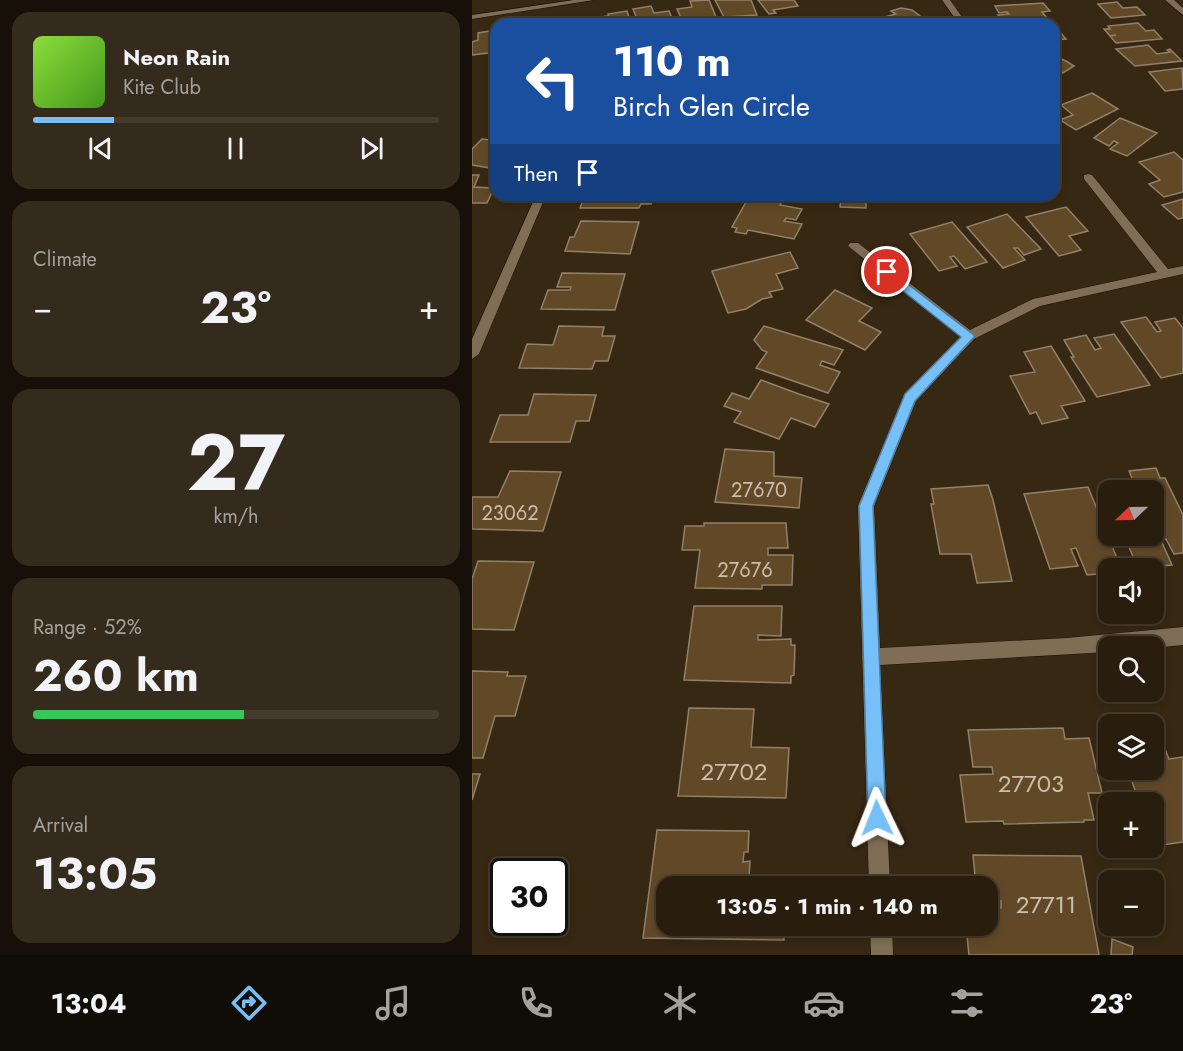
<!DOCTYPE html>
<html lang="en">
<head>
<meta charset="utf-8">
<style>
	body { margin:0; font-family:Jost,sans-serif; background:#352b1c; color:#f1f3f6; height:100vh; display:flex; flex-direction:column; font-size:22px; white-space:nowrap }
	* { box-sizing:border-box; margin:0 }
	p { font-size:20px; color:#a5a29e }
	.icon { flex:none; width:33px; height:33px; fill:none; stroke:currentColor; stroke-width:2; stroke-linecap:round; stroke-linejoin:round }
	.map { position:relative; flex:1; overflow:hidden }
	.panel { display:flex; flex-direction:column; gap:12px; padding:12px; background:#171008; width:472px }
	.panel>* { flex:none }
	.hud { position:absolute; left:18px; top:18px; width:570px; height:183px; border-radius:18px; box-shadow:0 3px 9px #0003,0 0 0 2px #453c2e; background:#1a4fa0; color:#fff; overflow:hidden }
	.needle { width:39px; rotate:248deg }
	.tools { position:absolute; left:626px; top:480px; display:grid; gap:12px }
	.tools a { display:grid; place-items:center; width:66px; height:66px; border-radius:12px; background:#291e0e; box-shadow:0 3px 9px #0003,0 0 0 2px #453c2e; font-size:30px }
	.speed { position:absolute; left:18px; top:858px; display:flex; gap:12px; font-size:30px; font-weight:700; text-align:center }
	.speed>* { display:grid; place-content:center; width:78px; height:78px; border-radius:50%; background:#291e0e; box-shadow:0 3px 9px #0003,0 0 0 2px #453c2e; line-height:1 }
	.speed .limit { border:3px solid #111; border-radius:9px; background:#fff; color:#111 }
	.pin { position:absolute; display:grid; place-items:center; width:51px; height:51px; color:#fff; margin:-26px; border:3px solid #fff; border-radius:50%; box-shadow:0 2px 6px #0007 }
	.me { position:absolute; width:66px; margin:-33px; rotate:358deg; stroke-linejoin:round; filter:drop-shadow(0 0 4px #0008) }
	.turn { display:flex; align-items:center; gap:21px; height:126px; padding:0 24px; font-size:27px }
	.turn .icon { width:78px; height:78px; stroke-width:2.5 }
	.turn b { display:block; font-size:42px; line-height:51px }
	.then { display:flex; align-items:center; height:57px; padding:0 24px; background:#0003; gap:12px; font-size:22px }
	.big { font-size:45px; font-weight:700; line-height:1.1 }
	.panel .widget { flex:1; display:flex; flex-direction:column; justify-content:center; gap:9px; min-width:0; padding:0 21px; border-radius:18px; background:#352b1c }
	.panel .dial { align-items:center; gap:0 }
	.dial b { font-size:78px; line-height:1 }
	.song { display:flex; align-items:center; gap:18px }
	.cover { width:72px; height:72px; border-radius:9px; background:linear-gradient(135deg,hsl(90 70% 55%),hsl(100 70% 35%)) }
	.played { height:6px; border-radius:3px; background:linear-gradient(90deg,#77c0f7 20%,#453c2e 20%) }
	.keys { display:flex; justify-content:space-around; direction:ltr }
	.heat { display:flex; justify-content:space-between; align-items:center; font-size:33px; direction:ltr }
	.charge { height:9px; border-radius:4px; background:linear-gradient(90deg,#34c759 52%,#453c2e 0) }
	.trip { position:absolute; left:184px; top:876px; width:342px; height:60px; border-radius:18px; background:#291e0e; box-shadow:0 3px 9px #0003,0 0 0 2px #453c2e; font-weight:700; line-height:60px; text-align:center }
	.menu { display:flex; height:96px; justify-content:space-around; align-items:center; background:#100c06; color:#a5a29e }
	.menu .icon { width:42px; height:42px }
	.menu .current { color:#77c0f7 }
	.menu b { font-size:27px; color:#f1f3f6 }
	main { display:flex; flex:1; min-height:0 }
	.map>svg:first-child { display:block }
	.building { fill:#614928; stroke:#928068; stroke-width:1.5 }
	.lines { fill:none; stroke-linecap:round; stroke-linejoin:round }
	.minor-casing { stroke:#1e1100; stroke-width:1 }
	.minor { fill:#7f6e56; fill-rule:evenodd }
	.route { fill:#77c0f7; stroke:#4d7da1; stroke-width:1.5 }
	.labels { text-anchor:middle; stroke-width:6; stroke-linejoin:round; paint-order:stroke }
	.number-label { font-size:20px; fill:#ccbeac }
	.near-number-label { font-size:24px; fill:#ccbeac }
</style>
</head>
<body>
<main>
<section class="panel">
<div class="widget">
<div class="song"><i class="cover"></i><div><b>Neon Rain</b><p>Kite Club</p></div></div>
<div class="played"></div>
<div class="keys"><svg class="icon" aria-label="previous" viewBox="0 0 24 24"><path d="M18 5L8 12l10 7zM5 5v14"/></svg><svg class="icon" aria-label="pause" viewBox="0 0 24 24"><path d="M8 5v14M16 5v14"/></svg><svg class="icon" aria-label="next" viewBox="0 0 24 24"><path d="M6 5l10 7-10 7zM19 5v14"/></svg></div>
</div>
<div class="widget"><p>Climate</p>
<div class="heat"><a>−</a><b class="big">23°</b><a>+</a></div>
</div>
<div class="widget dial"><b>27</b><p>km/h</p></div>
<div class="widget"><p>Range · 52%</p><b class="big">260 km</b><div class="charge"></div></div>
<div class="widget"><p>Arrival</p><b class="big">13:05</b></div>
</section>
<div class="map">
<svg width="711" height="955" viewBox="0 0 711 955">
	<rect width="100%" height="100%" fill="#372813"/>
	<g class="building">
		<path d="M 237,0 L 244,17 L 230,19 L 232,24 L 211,22 L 205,9 L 220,7 L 218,1 Z"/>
		<path d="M 243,0 L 279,0 L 285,15 L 252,17 Z"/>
		<path d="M 286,0 L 322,0 L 326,6 L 301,10 L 304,13 L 297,14 Z"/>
		<path d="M 645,2 L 651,8 L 665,7 L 673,15 L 639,18 L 626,4 Z"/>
		<path d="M 571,3 L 578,11 L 570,12 L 575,18 L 545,21 L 531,21 L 526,15 L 537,14 L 535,12 L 527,13 L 523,6 Z"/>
		<path d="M 179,6 L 182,13 L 197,11 L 202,23 L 167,24 L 161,9 Z"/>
		<path d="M 429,8 L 440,10 L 456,22 L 421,24 L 412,17 L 424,14 L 419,11 Z"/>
		<path d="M 155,11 L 159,24 L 122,24 L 120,18 L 135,16 L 136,20 L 138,20 L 136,14 Z"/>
		<path d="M 392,17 L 397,22 L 404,20 L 409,24 L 371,23 Z"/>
		<path d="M 666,23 L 674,31 L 682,30 L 690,39 L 644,43 L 638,36 L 644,35 L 638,36 L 632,29 L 638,29 L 636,26 Z"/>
		<path d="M 582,25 L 594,39 L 582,40 Z"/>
		<path d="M 24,30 L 24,52 L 0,55 L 0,42 L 6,40 L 6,33 Z"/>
		<path d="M 676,45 L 685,54 L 698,52 L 695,50 L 698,49 L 710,61 L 663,66 L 644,49 Z"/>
		<path d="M 582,56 L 594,61 L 602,66 L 591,73 L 582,69 Z"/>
		<path d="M 710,68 L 711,89 L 693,91 L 677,72 Z"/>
		<path d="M 620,93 L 646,109 L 604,130 L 588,120 L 601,115 L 589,105 Z"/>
		<path d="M 648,118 L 685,133 L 655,156 L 638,149 L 646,143 L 642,141 L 637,146 L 622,138 Z"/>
		<path d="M 10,139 L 24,141 L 24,169 L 0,165 L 0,149 Z"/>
		<path d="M 702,152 L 711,160 L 711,192 L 692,197 L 677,184 L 688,180 L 667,162 Z"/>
		<path d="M 0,175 L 7,175 L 2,187 L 22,188 L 15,203 L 0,203 Z"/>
		<path d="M 113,195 L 182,195 L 179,204 L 169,204 L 167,208 L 108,208 Z"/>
		<path d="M 278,195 L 313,195 L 308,205 L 330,209 L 324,220 L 314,218 L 312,221 L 330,224 L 322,239 L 276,230 L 274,234 L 263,232 L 265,228 L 260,227 Z"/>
		<path d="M 369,195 L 394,195 L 394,208 L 368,207 Z"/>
		<path d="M 711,199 L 711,218 L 706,219 L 690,205 Z"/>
		<path d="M 594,207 L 616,231 L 597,236 L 609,250 L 587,256 L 554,217 Z"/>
		<path d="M 535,214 L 569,249 L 552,255 L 546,248 L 542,248 L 553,260 L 531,268 L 495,227 Z"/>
		<path d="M 109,221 L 167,222 L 158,254 L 93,251 L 98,237 L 102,237 Z"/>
		<path d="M 480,222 L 515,262 L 493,269 L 482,256 L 478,257 L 485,266 L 467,271 L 438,234 Z"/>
		<path d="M 318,252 L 326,268 L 304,274 L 311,289 L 297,292 L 300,297 L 290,299 L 274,309 L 256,313 L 240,271 Z"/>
		<path d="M 90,273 L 153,274 L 143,310 L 69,309 L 76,290 L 98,290 L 99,287 L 85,287 Z"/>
		<path d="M 363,290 L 400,308 L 387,321 L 409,332 L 393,350 L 334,320 Z"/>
		<path d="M 674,317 L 685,332 L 689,331 L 683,322 L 703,318 L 711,328 L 711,373 L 689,378 L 649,322 Z"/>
		<path d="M 87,326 L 132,327 L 130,336 L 143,336 L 136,361 L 123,361 L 120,369 L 47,368 L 55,344 L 81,345 Z"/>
		<path d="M 292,326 L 371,350 L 362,365 L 350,361 L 348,365 L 368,372 L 356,393 L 284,368 L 295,352 L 290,350 L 282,340 Z"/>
		<path d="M 642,334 L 678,385 L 625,397 L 599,357 L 602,357 L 592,340 L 614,335 L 623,350 L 629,348 L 622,338 Z"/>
		<path d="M 579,346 L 613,401 L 589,406 L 596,418 L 570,424 L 564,412 L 558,414 L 538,376 L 563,372 L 552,352 Z"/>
		<path d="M 289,380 L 327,394 L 357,404 L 343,427 L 319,418 L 307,439 L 262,422 L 269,412 L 252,406 L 260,393 L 277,399 Z"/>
		<path d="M 62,394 L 124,395 L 117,421 L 104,421 L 98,442 L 18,442 L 28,415 L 56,415 Z"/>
		<path d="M 253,449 L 302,452 L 302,476 L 330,478 L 327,508 L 243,502 Z"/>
		<path d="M 684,468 L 688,478 L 693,478 L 711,515 L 711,553 L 702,554 L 694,539 L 689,540 L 700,565 L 666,568 L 652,536 L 681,536 L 681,490 L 636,490 L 636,498 L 631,486 L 662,483 L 657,471 Z"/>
		<path d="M 38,471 L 89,472 L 71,531 L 0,529 L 0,497 L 26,497 Z"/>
		<path d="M 516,485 L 521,500 L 540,581 L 505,583 L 499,554 L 468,554 L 459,504 L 462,504 L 459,489 Z"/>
		<path d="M 616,487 L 649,568 L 636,568 L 636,573 L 615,575 L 604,548 L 599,549 L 606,566 L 578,569 L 552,494 Z"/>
		<path d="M 232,523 L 314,523 L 316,548 L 296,548 L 296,555 L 321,555 L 320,585 L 290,585 L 290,589 L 223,588 L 228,550 L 210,550 L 213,526 L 232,526 Z"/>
		<path d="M 6,561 L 62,562 L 42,630 L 0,629 L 0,579 Z"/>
		<path d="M 222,606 L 310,606 L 309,636 L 286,635 L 286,640 L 319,639 L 319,645 L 323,645 L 322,675 L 319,676 L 319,683 L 212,680 Z"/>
		<path d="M 0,671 L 36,672 L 35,676 L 54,676 L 43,716 L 23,716 L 11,758 L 0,758 Z"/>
		<path d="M 217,708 L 282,709 L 279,747 L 317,748 L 314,798 L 206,796 Z"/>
		<path d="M 681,720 L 697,759 L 711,757 L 711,842 L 683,846 L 681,802 L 667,802 L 656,770 L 681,770 L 681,724 L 648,724 Z"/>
		<path d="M 591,728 L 593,739 L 617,738 L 630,793 L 616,793 L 622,820 L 612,820 L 612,822 L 532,824 L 531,821 L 494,822 L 488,775 L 521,774 L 520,767 L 501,767 L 496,730 Z"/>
		<path d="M 0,774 L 8,774 L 0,800 Z"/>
		<path d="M 185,830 L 277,831 L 276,852 L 272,852 L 271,862 L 278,861 L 277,877 L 314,878 L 313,886 L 195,886 L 195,926 L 312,926 L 312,940 L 171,938 Z"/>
		<path d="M 501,855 L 609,856 L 627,955 L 497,955 L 494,926 L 516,926 L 516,908 L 529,908 L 529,901 L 516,901 L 516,886 L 504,886 Z"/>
		<path d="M 640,939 L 661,947 L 660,955 L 639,955 Z"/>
	</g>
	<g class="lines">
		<g class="minor-casing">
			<g id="minor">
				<path d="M 102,0 L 122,0 L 0,19 L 0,15 Z"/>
				<path d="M 470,0 L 478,0 L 495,24 L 487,24 Z"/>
				<path d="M 693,0 L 702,0 L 711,8 L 711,15 Z"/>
				<path d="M 616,174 L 620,175 L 696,269 L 711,266 L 711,274 L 568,306 L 502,339 L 444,401 L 402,506 L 408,648 L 595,638 L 711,627 L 711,645 L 681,648 L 636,646 L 636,652 L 408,665 L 418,886 L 397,886 L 386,506 L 433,394 L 489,336 L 376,246 L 378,243 L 386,243 L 498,330 L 561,299 L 685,272 L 612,179 L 612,175 Z"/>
				<path d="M 64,195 L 74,195 L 7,354 L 0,359 L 0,339 Z"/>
				<path d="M 398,926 L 420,926 L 421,955 L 399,955 Z"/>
			</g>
		</g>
		<use href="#minor" class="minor"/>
	</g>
	<path class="route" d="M 415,268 L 503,336 L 443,401 L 401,506 L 414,818 L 412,824 L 405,827 L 399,824 L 396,818 L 387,506 L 433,394 L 489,337 L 411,275 L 409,272 Z"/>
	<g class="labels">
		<g class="number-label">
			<text x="287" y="497">27670</text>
			<text x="38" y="520">23062</text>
			<text x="273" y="577">27676</text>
		</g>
		<g class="near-number-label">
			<text x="262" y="780">27702</text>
			<text x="559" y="792">27703</text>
			<text x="574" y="913">27711</text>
		</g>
	</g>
</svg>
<div class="tools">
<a><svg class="needle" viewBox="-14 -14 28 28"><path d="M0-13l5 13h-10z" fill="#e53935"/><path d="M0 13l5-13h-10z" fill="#a5a29e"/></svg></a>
<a><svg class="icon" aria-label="sound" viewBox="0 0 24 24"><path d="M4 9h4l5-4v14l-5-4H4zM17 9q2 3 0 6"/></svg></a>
<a><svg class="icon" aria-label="search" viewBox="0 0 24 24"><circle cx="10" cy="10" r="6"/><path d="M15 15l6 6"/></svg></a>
<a><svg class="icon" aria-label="layers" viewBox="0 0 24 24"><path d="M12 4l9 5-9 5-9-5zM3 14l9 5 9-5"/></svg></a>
<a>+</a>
<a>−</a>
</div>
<div class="speed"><div class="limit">30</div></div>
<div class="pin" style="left:415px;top:272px;background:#d93025"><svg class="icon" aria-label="arrive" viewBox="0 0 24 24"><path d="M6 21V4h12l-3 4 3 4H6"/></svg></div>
<svg class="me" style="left:405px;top:818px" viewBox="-20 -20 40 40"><path d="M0-17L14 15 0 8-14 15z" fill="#77c0f7" stroke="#fff" stroke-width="4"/></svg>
<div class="trip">13:05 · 1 min · 140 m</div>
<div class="hud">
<div class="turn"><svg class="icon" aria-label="left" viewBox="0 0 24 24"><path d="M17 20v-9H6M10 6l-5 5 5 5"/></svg><div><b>110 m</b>Birch Glen Circle</div></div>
<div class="then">Then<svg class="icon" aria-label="arrive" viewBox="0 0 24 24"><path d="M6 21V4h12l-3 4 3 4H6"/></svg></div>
</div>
</div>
</main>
<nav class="menu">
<b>13:04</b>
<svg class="icon current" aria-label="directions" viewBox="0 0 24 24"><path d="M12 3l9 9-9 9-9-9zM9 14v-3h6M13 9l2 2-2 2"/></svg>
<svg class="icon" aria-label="music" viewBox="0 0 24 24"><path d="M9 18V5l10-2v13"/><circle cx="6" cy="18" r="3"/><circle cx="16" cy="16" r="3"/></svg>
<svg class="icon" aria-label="phone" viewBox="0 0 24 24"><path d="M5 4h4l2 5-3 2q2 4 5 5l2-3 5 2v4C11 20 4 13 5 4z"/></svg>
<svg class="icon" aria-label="climate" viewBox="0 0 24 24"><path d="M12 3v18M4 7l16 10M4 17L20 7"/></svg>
<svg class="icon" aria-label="car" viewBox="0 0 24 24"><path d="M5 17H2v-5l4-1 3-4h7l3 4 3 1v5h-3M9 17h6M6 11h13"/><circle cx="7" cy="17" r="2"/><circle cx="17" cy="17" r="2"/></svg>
<svg class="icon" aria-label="filters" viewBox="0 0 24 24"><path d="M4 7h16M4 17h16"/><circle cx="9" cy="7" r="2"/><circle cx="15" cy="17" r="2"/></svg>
<b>23°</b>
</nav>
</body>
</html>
